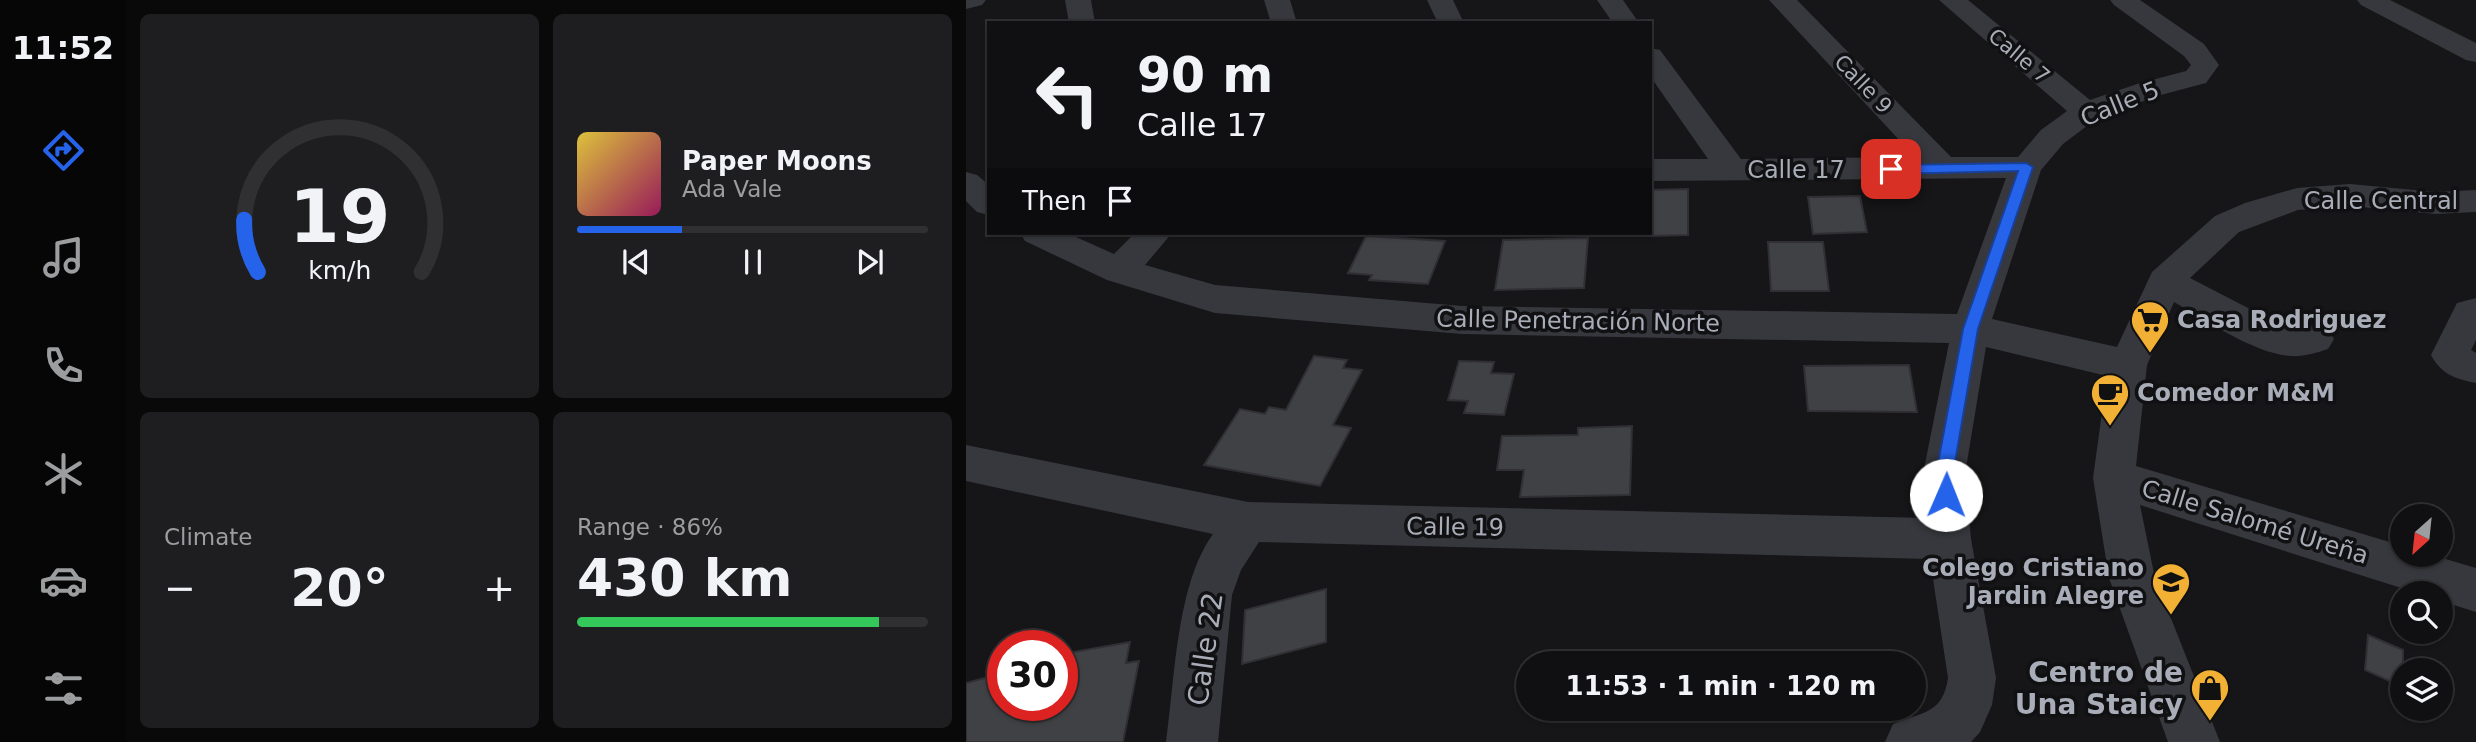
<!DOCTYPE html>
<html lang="en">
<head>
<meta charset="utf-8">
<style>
	body { margin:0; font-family:"DejaVu Sans",sans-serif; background:#1e1e20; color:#f1f3f6; height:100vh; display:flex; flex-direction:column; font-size:26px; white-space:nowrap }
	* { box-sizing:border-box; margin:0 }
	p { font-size:23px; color:#9c9d9f }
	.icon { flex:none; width:38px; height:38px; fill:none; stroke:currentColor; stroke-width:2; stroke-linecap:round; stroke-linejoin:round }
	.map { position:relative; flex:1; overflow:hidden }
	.side { display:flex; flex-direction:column; gap:14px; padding:14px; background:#09090a; width:840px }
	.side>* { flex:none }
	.hud { position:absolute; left:21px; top:21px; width:665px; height:214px; border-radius:0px; box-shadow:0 2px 5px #0004,0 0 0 2px #303032; background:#101012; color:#f1f3f6; overflow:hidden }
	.needle { width:46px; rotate:207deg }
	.controls { position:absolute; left:1424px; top:504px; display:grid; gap:14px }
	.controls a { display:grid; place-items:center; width:63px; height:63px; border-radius:50%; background:#101012; box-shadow:0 2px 5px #0004,0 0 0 2px #303032; font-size:35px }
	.speed { position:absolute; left:21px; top:630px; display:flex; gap:14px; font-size:35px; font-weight:700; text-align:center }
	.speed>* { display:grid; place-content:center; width:91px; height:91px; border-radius:50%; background:#101012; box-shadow:0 2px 5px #0004,0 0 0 2px #303032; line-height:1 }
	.speed .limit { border:10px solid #d22; background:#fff; color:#111 }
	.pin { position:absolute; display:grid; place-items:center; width:60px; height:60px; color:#fff; margin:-30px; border-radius:14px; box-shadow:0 4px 10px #0006 }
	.me { position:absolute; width:77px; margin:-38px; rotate:1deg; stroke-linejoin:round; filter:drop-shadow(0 0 5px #0008) }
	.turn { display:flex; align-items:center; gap:24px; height:147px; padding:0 35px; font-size:32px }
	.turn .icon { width:91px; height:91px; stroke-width:2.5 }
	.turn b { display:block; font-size:49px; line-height:60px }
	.then { display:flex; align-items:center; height:66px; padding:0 35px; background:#0003; gap:14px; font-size:26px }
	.big { font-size:52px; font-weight:800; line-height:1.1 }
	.side .tile { flex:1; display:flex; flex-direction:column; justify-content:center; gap:10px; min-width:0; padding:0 24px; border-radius:10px; background:#1e1e20 }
	.side .dial { align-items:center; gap:0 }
	.dial svg { height:182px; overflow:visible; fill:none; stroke:#303032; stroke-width:7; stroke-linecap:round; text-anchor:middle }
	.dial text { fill:#f1f3f6; stroke:none }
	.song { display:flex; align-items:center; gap:21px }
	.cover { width:84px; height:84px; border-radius:10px; background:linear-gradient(135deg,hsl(50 70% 55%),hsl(330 70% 35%)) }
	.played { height:7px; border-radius:4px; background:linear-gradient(90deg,#2563eb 30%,#303032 30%) }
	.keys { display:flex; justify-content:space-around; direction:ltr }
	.heat { display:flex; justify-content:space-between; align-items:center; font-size:38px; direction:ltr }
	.charge { height:10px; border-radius:5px; background:linear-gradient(90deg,#34c759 86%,#303032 0) }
	.side .tiles { flex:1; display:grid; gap:14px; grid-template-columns:repeat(2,1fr) }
	.trip { position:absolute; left:550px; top:651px; width:410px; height:70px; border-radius:35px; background:#101012; box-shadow:0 2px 5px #0004,0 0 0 2px #303032; font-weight:800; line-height:70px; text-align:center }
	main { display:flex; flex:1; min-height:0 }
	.tabs { display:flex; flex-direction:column; width:126px; justify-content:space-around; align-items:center; background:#060607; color:#9c9d9f }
	.tabs .icon { width:49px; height:49px }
	.tabs .on { color:#2563eb }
	.tabs b { font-size:32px; color:#f1f3f6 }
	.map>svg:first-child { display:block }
	.building { fill:#404145; stroke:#303034; stroke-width:2 }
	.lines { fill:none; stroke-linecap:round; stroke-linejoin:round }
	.minor { fill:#37383d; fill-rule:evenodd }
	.route { fill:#2563eb; stroke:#184099; stroke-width:2 }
	.labels { text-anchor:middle; stroke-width:7; stroke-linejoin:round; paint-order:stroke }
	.far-street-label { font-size:21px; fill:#a8adb8; stroke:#111113 }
	.street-label { font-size:24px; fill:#a8adb8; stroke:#111113 }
	.poi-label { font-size:24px; font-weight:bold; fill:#a8adb8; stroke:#111113; text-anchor:start }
	.near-street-label { font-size:28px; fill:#a8adb8; stroke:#111113 }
	.near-poi-label { font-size:28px; font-weight:bold; fill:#a8adb8; stroke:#111113; text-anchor:end }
</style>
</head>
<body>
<main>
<nav class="tabs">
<b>11:52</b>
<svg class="icon on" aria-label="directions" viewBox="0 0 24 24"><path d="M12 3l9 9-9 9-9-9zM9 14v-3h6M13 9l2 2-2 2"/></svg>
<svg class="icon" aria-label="music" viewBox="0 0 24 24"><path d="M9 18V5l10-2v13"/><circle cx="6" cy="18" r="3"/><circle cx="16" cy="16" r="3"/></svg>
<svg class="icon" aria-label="phone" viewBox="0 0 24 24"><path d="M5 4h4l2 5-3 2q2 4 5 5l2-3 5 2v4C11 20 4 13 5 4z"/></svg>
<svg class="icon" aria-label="climate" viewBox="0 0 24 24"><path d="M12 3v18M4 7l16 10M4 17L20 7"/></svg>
<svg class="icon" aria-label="car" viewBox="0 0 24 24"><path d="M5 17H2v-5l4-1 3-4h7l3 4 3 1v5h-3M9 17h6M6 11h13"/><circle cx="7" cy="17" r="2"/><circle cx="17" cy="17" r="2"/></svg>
<svg class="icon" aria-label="filters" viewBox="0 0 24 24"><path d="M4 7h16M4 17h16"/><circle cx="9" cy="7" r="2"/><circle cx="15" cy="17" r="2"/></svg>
</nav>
<section class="side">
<div class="tiles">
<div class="tile dial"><svg viewBox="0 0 100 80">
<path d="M14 69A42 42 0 1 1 86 69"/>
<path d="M14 69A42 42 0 0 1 8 46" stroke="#2563eb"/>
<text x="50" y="56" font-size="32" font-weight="700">19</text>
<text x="50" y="72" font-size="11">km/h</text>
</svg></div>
<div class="tile">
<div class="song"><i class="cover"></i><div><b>Paper Moons</b><p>Ada Vale</p></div></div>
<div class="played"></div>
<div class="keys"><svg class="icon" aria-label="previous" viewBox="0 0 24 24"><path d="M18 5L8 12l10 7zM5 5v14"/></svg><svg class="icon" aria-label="pause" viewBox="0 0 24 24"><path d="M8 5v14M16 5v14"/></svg><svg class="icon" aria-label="next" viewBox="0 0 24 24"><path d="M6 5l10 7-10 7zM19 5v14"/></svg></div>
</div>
<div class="tile"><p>Climate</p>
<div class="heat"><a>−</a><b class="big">20°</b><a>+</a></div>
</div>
<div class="tile"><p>Range · 86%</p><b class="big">430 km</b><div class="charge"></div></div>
</div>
</section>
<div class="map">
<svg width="1510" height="742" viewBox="0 0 1510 742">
	<rect width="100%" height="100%" fill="#161618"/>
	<g class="building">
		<path d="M 722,189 L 722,235 L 684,236 L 684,190 Z"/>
		<path d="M 894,196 L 901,232 L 847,234 L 842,197 Z"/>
		<path d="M 400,236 L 479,241 L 462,284 L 403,280 L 406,275 L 382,273 Z"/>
		<path d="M 622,238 L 618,288 L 529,290 L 537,240 Z"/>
		<path d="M 802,242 L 857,242 L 863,291 L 805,291 Z"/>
		<path d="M 348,356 L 381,360 L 377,368 L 396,370 L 367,425 L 385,428 L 354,486 L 238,465 L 274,409 L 299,414 L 303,407 L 320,410 Z"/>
		<path d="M 493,361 L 528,362 L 525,373 L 548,374 L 538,415 L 498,413 L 502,401 L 482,400 Z"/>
		<path d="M 943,365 L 951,412 L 842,411 L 838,366 Z"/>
		<path d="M 666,426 L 664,495 L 554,497 L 558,470 L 531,470 L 536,436 L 612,435 L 612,428 Z"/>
		<path d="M 360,589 L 360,642 L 276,664 L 279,610 Z"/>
		<path d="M 1402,635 L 1437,650 L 1437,687 L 1399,670 Z"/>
		<path d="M 164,642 L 160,663 L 173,661 L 157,742 L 0,742 L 0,683 L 37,673 L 37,705 L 96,705 L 96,654 Z"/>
	</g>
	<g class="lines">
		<g class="minor">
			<path d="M 0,0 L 20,0 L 16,5 L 0,9 Z"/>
			<path d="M 99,0 L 125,0 L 129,23 L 103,23 Z"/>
			<path d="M 298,0 L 324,0 L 331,23 L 305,23 Z"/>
			<path d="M 461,0 L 487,0 L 498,23 L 472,23 Z"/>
			<path d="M 631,0 L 657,0 L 673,23 L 647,23 Z"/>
			<path d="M 803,0 L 831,0 L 985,157 L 1052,157 L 1075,130 L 1101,111 L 973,0 L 1002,0 L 1124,100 L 1171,84 L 1220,71 L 1225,65 L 1218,56 L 1148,5 L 1144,0 L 1174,0 L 1238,44 L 1253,65 L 1240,83 L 1191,96 L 1130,119 L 1097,144 L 1075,170 L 1026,319 L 1151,347 L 1186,272 L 1249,216 L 1279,203 L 1331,188 L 1384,184 L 1470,192 L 1510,190 L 1510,212 L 1470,214 L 1384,206 L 1332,210 L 1273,232 L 1224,278 L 1309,322 C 1327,327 1344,323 1362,329 L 1368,339 L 1362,349 C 1350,353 1337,357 1324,356 C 1287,353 1240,320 1208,302 L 1181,365 L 1170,466 L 1437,546 L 1437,555 L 1466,555 L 1510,568 L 1510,612 L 1475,601 L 1475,593 L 1451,593 L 1174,505 L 1189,578 L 1254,742 L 1202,742 L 1143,578 L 1127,478 L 1141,376 L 1020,347 L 999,474 L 1005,539 L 1030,678 L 1026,705 L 1014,732 L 1005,742 L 919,742 L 927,724 C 956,712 977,714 982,678 L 964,559 L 293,542 L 275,570 L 266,595 L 252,742 L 200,742 C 209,680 210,585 247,534 L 0,481 L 0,445 L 282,502 L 960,518 L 957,474 L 983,343 L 496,334 L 249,313 L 141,280 L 59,241 L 54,233 L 101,233 L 148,254 L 169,233 L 206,233 L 179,265 L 249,285 L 496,306 L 991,314 L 1040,178 L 684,181 L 684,159 L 742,159 L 684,76 L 684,48 L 694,50 L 775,159 L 949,157 Z"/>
			<path d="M 1391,0 L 1424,0 L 1510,43 L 1510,62 L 1500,60 L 1395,5 Z"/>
			<path d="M 0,172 L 11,175 L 23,185 L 23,215 L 11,212 L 0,201 Z"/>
			<path d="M 1510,298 L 1510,340 L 1505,350 L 1510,353 L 1510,383 C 1489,379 1475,374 1465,355 L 1491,303 Z"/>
		</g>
	</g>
	<path class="route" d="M 1060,163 L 1067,167 L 1012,329 L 987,474 L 989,495 L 986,501 L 980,503 L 974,501 L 970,474 L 997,329 L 1052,171 L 925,174 L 919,169 L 925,165 Z"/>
	<defs>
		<g id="supermarket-pin" transform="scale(2.0125)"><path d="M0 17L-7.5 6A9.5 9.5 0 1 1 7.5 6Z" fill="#f2b134" stroke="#111113"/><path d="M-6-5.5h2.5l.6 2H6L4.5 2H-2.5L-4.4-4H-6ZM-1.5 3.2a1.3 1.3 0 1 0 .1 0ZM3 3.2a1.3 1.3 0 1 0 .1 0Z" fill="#111"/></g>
		<g id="cafe-pin" transform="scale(2.0125)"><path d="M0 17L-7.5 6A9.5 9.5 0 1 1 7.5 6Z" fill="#f2b134" stroke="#111113"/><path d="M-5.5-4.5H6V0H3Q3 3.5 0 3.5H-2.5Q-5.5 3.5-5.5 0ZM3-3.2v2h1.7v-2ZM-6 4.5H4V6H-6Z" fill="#111"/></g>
		<g id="school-pin" transform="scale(2.0125)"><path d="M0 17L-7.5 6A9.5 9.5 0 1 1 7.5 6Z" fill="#f2b134" stroke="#111113"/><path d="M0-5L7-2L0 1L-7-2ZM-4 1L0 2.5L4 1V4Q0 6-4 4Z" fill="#111"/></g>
		<g id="shop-pin" transform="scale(2.0125)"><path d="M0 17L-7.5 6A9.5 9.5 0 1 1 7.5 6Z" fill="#f2b134" stroke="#111113"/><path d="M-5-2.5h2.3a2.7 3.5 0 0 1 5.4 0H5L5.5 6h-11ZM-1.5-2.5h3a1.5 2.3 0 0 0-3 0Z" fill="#111"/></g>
	</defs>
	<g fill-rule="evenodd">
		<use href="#supermarket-pin" x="1184" y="320"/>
		<use href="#cafe-pin" x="1144" y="393"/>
		<use href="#school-pin" x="1205" y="582"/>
		<use href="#shop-pin" x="1244" y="688"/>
	</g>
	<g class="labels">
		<g class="far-street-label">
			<text transform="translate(1053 56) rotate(40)" y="7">Calle 7</text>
			<text transform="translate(897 84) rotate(46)" y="7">Calle 9</text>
		</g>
		<g class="street-label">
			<text transform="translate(1154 104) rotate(-22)" y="8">Calle 5</text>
			<text x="830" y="178">Calle 17</text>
			<text x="1415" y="209">Calle Central</text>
			<text transform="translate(612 321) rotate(1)" y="8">Calle Penetración Norte</text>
			<text transform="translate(1289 522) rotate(17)" y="8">Calle Salomé Ureña</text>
			<text transform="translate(489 527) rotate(1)" y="8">Calle 19</text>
		</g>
		<g class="poi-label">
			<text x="1211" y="328">Casa Rodriguez</text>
			<text x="1171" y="401">Comedor M&amp;M</text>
			<text x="1178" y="576" text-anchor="end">Colego Cristiano<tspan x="1178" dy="28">Jardin Alegre</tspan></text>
		</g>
		<g class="near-street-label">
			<text transform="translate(239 649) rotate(-82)" y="10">Calle 22</text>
		</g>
		<g class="near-poi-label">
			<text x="1217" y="682">Centro de<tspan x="1217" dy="32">Una Staicy</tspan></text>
		</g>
	</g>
</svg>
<div class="controls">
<a><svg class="needle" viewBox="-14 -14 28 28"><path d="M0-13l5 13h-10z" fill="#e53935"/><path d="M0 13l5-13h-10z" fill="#9c9d9f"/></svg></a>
<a><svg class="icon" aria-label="search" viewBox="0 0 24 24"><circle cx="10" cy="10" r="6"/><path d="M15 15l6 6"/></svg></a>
<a><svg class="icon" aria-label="layers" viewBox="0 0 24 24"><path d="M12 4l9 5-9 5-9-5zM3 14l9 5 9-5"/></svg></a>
</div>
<div class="speed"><div class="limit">30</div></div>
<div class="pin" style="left:925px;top:169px;background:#d93025"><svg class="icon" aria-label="arrive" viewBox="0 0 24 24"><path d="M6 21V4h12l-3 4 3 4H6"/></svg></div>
<svg class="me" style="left:980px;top:495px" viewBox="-20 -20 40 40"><circle r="19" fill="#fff"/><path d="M0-13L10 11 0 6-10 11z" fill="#2563eb"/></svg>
<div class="trip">11:53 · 1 min · 120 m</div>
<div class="hud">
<div class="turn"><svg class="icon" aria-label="left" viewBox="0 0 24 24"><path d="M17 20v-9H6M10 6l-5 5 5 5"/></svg><div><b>90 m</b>Calle 17</div></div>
<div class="then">Then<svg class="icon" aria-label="arrive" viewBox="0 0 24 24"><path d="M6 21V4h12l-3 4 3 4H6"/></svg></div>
</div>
</div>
</main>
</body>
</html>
